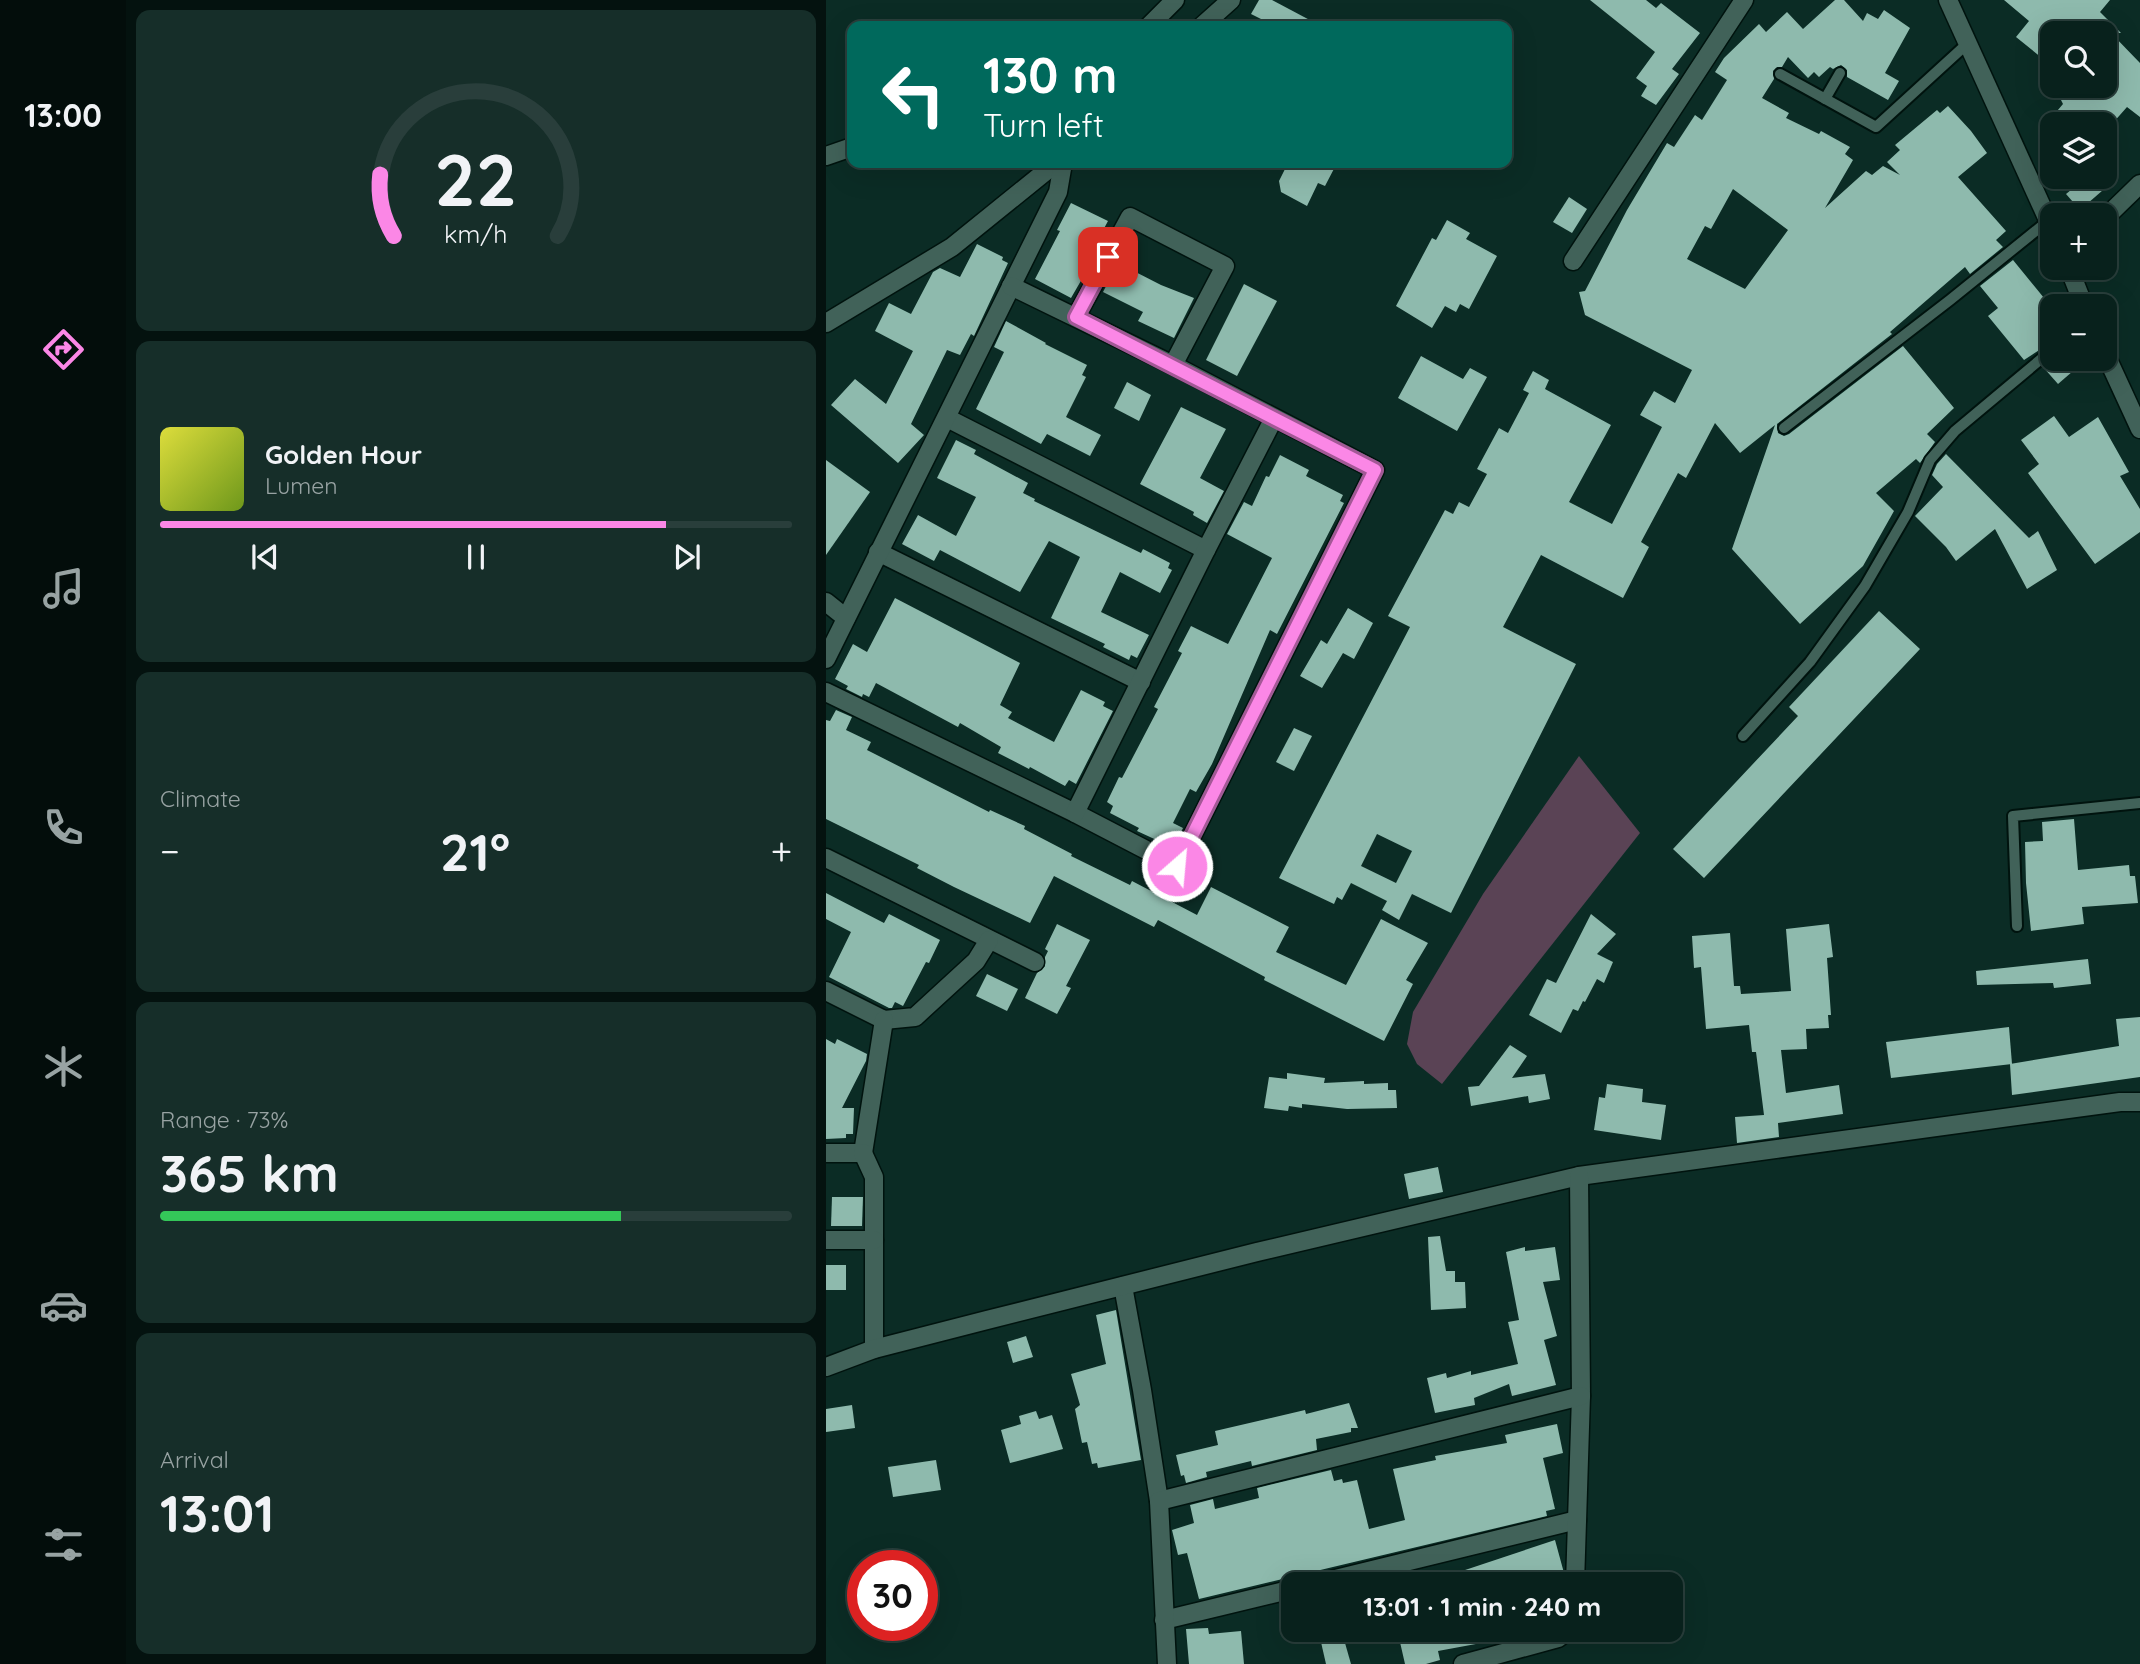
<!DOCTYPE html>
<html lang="en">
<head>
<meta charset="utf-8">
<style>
	body { margin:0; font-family:Quicksand,sans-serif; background:#162e29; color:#f1f3f6; height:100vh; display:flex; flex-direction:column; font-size:26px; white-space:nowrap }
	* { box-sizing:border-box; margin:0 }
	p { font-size:23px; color:#98a3a3 }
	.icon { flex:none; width:38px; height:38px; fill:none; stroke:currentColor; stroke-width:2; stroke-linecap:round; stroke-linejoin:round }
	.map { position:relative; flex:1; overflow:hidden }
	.sheet { display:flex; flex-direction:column; gap:10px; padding:10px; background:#04120f; width:700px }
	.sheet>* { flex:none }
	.guide { position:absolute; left:21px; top:21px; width:665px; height:147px; border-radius:14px; box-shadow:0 7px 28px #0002,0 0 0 2px #293e3b; background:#00695c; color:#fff; overflow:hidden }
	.tools { position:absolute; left:1214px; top:21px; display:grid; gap:14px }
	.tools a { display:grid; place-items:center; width:77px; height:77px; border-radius:14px; background:#08211c; box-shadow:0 7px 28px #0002,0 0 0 2px #293e3b; font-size:35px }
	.speed { position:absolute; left:21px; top:1550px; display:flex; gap:14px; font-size:35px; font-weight:700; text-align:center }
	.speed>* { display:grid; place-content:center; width:91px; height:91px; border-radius:50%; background:#08211c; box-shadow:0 7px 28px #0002,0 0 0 2px #293e3b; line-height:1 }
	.speed .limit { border:10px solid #d22; background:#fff; color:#111 }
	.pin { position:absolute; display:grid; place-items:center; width:60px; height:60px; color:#fff; margin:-30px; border-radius:14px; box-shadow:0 4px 10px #0006 }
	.me { position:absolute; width:77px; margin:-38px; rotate:27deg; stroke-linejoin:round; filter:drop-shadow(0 0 5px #0008) }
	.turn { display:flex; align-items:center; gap:24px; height:147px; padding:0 21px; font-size:32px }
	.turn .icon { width:91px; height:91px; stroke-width:2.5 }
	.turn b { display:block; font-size:49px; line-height:60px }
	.big { font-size:52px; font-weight:700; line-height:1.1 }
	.sheet .card { flex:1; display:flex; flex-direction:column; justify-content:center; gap:10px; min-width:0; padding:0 24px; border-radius:14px; background:#162e29 }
	.sheet .dial { align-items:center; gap:0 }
	.dial svg { height:182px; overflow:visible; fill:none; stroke:#293e3b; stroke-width:7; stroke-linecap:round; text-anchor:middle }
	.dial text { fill:#f1f3f6; stroke:none }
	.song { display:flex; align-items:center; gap:21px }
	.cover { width:84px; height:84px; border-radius:10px; background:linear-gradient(135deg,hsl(60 70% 55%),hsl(80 70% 35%)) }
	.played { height:7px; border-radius:4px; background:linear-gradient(90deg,#fb87e6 80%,#293e3b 80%) }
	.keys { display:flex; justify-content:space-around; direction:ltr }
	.heat { display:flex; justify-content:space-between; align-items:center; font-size:38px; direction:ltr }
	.charge { height:10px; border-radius:5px; background:linear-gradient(90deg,#34c759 73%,#293e3b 0) }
	.trip { position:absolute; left:455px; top:1572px; width:402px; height:70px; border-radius:14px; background:#08211c; box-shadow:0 7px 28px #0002,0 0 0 2px #293e3b; font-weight:700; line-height:70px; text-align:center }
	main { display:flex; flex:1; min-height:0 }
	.menu { display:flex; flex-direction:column; width:126px; justify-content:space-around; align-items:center; background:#030d0b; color:#98a3a3 }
	.menu .icon { width:49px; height:49px }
	.menu .current { color:#fb87e6 }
	.menu b { font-size:32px; color:#f1f3f6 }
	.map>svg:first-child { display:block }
	.green { fill:#5a4355 }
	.building { fill:#8ebaad; fill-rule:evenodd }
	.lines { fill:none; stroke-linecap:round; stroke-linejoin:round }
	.service-casing { stroke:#00130e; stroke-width:14 }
	.minor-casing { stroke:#00130e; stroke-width:21 }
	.tertiary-casing { stroke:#00130e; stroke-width:21 }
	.service { stroke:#416259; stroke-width:10 }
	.minor { stroke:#416259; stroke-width:18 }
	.tertiary { stroke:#416259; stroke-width:18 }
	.route-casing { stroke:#a35896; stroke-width:18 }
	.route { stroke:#fb87e6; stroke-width:12 }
</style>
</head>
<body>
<main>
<nav class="menu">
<b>13:00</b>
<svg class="icon current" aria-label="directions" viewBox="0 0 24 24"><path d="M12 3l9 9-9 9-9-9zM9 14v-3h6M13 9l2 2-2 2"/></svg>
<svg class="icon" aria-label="music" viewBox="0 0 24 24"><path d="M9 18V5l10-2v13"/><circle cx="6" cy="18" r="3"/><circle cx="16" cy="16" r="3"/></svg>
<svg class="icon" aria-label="phone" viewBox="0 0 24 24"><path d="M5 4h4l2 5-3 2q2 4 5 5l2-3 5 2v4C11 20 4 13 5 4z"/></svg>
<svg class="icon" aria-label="climate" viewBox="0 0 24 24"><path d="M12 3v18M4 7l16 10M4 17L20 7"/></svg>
<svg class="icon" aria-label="car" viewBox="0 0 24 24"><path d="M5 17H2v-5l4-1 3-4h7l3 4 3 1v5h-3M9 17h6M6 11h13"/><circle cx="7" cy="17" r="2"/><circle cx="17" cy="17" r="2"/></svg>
<svg class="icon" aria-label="filters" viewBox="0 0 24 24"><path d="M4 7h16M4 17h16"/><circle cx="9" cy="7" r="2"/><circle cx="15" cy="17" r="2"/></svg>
</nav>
<section class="sheet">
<div class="card dial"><svg viewBox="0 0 100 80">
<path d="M14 69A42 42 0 1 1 86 69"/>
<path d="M14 69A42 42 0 0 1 8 42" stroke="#fb87e6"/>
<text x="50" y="56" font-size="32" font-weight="700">22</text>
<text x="50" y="72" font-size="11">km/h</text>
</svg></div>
<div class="card">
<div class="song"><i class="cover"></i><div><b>Golden Hour</b><p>Lumen</p></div></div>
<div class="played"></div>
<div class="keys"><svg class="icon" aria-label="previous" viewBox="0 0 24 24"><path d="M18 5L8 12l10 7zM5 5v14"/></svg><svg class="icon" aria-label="pause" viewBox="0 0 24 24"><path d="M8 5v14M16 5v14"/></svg><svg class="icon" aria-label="next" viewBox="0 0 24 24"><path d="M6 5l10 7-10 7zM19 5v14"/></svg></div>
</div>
<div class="card"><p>Climate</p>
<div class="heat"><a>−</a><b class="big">21°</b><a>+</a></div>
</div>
<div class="card"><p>Range · 73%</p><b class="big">365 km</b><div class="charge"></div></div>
<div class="card"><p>Arrival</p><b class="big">13:01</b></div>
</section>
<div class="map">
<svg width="1314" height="1664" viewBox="0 0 1314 1664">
	<rect width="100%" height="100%" fill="#0b2c25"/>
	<path class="green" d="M 753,756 L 814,833 L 616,1084 L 591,1064 L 581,1044 L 587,1012 L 657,894 Z"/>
	<g class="building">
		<path d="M 433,0 L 446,0 L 495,26 L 449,26 L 425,14 Z"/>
		<path d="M 764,0 L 820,0 L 830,8 L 835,3 L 874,33 L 846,69 L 853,74 L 830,105 L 815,96 L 821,86 L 810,78 L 829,52 Z"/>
		<path d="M 1009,0 L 1018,0 L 1037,21 L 1041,13 L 1052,19 L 1058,10 L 1084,28 L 1059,73 L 1073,81 L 1062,100 L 1021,77 L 1021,70 L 1015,65 L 1007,69 L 1004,67 L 993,77 L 988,72 L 982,78 L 962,57 L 956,67 L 951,67 L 947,71 L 948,79 L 936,98 L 963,113 L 960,118 L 993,134 L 995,131 L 1024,147 L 1019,154 L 1027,160 L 999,208 L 1040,171 L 1046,175 L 1057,166 L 1074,175 L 1061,162 L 1074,150 L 1069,145 L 1111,110 L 1114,113 L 1122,106 L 1145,131 L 1161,153 L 1132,177 L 1180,231 L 1170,240 L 1177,247 L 1144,274 L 1139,267 L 1064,332 L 1066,334 L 951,424 L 952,433 L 958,436 L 963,434 L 1077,346 L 1128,408 L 1101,434 L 1109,442 L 1094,463 L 1090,459 L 1050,493 L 1068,511 L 1037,566 L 974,624 L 906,549 L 949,425 L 914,453 L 889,423 L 860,478 L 852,473 L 815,542 L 823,547 L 797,598 L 715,555 L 677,627 L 750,664 L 625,913 L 586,894 L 573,920 L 556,910 L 561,901 L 525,883 L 516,900 L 511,897 L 508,904 L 453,878 L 584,627 L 562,616 L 619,510 L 627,514 L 633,502 L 643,507 L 661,474 L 651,469 L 673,428 L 682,433 L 703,393 L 697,390 L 707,371 L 723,380 L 719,389 L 785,425 L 743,502 L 786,524 L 836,427 L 814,415 L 828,391 L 849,403 L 866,370 L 759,315 L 753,292 L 759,291 L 801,210 L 841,143 L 848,147 L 869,115 L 876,120 L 901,80 L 889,72 L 898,58 L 933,24 L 940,32 L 961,12 L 977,29 ZM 907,189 L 962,230 L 919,289 L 861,259 L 879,226 L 885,229 ZM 551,834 L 586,851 L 570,883 L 535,866 Z"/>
		<path d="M 1178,0 L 1284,0 L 1274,12 L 1295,33 L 1285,33 L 1314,63 L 1314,117 L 1301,107 L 1286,124 L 1220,124 L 1237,104 L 1228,86 L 1279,86 L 1279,33 L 1227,33 L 1227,67 L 1190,37 L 1203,21 Z"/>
		<path d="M 452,163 L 511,163 L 499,186 L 492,183 L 481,206 L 455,192 L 453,181 L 460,167 Z"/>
		<path d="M 1261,177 L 1292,177 L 1254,210 L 1240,194 Z"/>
		<path d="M 743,197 L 761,209 L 746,233 L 727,222 Z"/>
		<path d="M 245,203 L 282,221 L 266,251 L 271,253 L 245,298 L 209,279 L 234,231 L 231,230 Z"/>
		<path d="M 621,220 L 644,233 L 640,239 L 671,256 L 643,309 L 634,304 L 630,312 L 619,306 L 606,328 L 570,306 L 606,238 L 610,240 Z"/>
		<path d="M 151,244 L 177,257 L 176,260 L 182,263 L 148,336 L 145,334 L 134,355 L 121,350 L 85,424 L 98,435 L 72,463 L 5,405 L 29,379 L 60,404 L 87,351 L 49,331 L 63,303 L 85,314 L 107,272 L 114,268 L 134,277 Z"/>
		<path d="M 1187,260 L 1227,309 L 1227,341 L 1198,360 L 1162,316 L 1172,308 L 1154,286 Z"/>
		<path d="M 292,263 L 335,285 L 368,298 L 348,338 L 312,321 L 317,312 L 277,292 Z"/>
		<path d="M 418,284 L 451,301 L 411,376 L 380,360 Z"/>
		<path d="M 180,321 L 220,343 L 219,344 L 261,365 L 256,375 L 260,377 L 240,417 L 275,435 L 264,456 L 221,434 L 215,444 L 150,409 L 178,352 L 168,347 Z"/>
		<path d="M 595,356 L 637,379 L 644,368 L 661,377 L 631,431 L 572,398 Z"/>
		<path d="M 1228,359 L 1261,359 L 1232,384 L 1217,367 Z"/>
		<path d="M 301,382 L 325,395 L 313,421 L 288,408 Z"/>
		<path d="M 355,407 L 400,429 L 374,478 L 398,491 L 381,523 L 367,515 L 368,512 L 314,484 Z"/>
		<path d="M 1228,416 L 1243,437 L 1272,417 L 1303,472 L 1294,476 L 1314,509 L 1314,532 L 1269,564 L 1202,473 L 1213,464 L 1195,440 Z"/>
		<path d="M 130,440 L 150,450 L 148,454 L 202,483 L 197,493 L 209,499 L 208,501 L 315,553 L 317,549 L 344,563 L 342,568 L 346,570 L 334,593 L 294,572 L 275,612 L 323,635 L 311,658 L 305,655 L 303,660 L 277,647 L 279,644 L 225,618 L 254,557 L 223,541 L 194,592 L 114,550 L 108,561 L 76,544 L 92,515 L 130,536 L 150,497 L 111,478 Z"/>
		<path d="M 1120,454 L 1203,538 L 1212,531 L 1231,570 L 1201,589 L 1169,529 L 1130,561 L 1120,547 L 1089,516 L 1117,487 L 1106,475 L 1111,464 Z"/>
		<path d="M 454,455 L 483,470 L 480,476 L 517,495 L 514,501 L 518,503 L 451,634 L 444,630 L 386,764 L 370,792 L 364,789 L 347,823 L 357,828 L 349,845 L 339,840 L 337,843 L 311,831 L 313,828 L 284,813 L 287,806 L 281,802 L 293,777 L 296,778 L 332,709 L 328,707 L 356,653 L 352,651 L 365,626 L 402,644 L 446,558 L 401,534 L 418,502 L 426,506 L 440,476 L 443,477 Z"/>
		<path d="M 0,460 L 44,492 L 0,555 Z"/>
		<path d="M 69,598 L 194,663 L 174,705 L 186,712 L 182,718 L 228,742 L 255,690 L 279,702 L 277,706 L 287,711 L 250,784 L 243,780 L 239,786 L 204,767 L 203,769 L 172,753 L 175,747 L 134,723 L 132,727 L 50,683 L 43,697 L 37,694 L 36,697 L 20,689 L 22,686 L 9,679 L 27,644 L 41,652 Z"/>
		<path d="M 522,608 L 547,623 L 528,659 L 517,653 L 496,688 L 474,676 L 495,640 L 501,644 Z"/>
		<path d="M 1053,611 L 1094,649 L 878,878 L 847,849 L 972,716 L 963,707 Z"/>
		<path d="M 10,710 L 26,717 L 20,730 L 45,742 L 41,750 L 163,812 L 164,810 L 199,826 L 198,829 L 246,854 L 245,856 L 304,885 L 306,881 L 371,915 L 385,887 L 463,927 L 450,952 L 520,985 L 555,919 L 602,943 L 580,980 L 587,984 L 558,1041 L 438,980 L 439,977 L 332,920 L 328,927 L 228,876 L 204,923 L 128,887 L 91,868 L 93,865 L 0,819 L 0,720 L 4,721 Z"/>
		<path d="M 468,728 L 486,736 L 468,771 L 450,762 Z"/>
		<path d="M 1248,819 L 1252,870 L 1303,865 L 1304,876 L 1309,876 L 1312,903 L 1256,907 L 1258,924 L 1205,931 L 1200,883 L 1199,842 L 1217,841 L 1216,822 Z"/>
		<path d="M 0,893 L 58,923 L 63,914 L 114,940 L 103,963 L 100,962 L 77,1006 L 69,1002 L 66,1008 L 63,1008 L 3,977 L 25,932 L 0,919 Z"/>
		<path d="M 765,914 L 790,934 L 771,954 L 787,962 L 778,983 L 771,979 L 759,1002 L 757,1001 L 752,1011 L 747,1009 L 735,1033 L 703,1015 L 721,979 L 730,983 Z"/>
		<path d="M 231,924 L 264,940 L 240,986 L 245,988 L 231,1014 L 199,998 L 211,973 L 219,966 L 219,957 L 222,951 L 219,949 Z"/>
		<path d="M 1003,924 L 1007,957 L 1001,958 L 1005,1015 L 1002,1015 L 1003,1028 L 980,1029 L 981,1049 L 955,1050 L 960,1093 L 1013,1085 L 1017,1114 L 952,1123 L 953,1137 L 911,1143 L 909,1117 L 938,1115 L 930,1052 L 926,1052 L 923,1025 L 880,1029 L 875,967 L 868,968 L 866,936 L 904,933 L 908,986 L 914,986 L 915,994 L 965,991 L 960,929 Z"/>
		<path d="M 1262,959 L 1265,984 L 1228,988 L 1227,983 L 1151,985 L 1150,971 Z"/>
		<path d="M 161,974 L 192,989 L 181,1011 L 150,996 Z"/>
		<path d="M 1314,1017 L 1314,1077 L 1186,1095 L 1184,1064 L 1293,1046 L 1290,1019 Z"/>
		<path d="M 1183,1027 L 1186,1064 L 1065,1078 L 1060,1042 Z"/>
		<path d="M 0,1039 L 9,1044 L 11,1039 L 41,1054 L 40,1061 L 16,1108 L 28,1108 L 27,1134 L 20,1134 L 20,1138 L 0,1139 Z"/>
		<path d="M 684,1045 L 701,1056 L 686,1078 L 719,1074 L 724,1099 L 703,1103 L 702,1096 L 645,1106 L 642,1087 L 653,1086 Z"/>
		<path d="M 461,1073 L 499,1078 L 498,1083 L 538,1081 L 538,1084 L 562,1083 L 562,1090 L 570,1090 L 571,1108 L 521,1109 L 476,1104 L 476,1108 L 463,1106 L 462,1111 L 438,1108 L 443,1077 L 461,1079 Z"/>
		<path d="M 781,1084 L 817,1089 L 816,1102 L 840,1105 L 835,1140 L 768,1130 L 773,1097 L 779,1098 Z"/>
		<path d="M 612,1167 L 617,1192 L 583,1199 L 578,1174 Z"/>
		<path d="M 6,1197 L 37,1197 L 36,1226 L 5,1226 Z"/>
		<path d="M 614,1236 L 620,1271 L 629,1271 L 629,1282 L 639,1282 L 640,1308 L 605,1310 L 602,1237 Z"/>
		<path d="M 699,1247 L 699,1251 L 729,1247 L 734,1280 L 717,1282 L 731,1336 L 718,1340 L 730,1385 L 686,1396 L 683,1384 L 648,1398 L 649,1405 L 609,1413 L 601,1378 L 620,1373 L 621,1378 L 645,1371 L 645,1375 L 692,1364 L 682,1322 L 693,1320 L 680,1252 Z"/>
		<rect x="0" y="1265" width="20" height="25"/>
		<path d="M 290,1310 L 315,1460 L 272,1468 L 271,1463 L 266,1464 L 261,1442 L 256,1443 L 249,1409 L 254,1405 L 245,1374 L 280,1364 L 270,1315 Z"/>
		<path d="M 200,1336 L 207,1357 L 187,1363 L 181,1342 Z"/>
		<path d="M 523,1403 L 532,1428 L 525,1428 L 525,1432 L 490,1439 L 491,1450 L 426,1466 L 425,1461 L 380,1472 L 381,1477 L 360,1483 L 358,1475 L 355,1476 L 350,1455 L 392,1445 L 389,1431 L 479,1410 L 480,1414 Z"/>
		<path d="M 26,1405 L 29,1428 L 0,1432 L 0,1409 Z"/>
		<path d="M 210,1411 L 213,1419 L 226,1415 L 237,1449 L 184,1463 L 175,1430 L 195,1424 L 193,1416 Z"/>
		<path d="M 731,1424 L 737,1453 L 717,1458 L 729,1509 L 720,1511 L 721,1516 L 373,1599 L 361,1553 L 352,1555 L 346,1530 L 368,1523 L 364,1505 L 387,1499 L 389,1509 L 433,1498 L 431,1488 L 505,1470 L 508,1481 L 516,1479 L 517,1483 L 531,1480 L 543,1529 L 579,1520 L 567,1469 L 610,1460 L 609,1456 L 681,1443 L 679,1435 Z"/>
		<path d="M 110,1460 L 115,1490 L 67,1497 L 62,1467 Z"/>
		<path d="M 729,1540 L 738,1573 L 704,1584 L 609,1584 L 609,1580 Z"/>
		<path d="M 585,1572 L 589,1584 L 560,1584 L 558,1579 Z"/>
		<path d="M 382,1628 L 383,1634 L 415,1631 L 418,1664 L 363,1664 L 360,1629 Z"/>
		<path d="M 492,1629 L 515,1629 L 525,1664 L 500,1664 Z"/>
		<path d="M 571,1629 L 676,1629 L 677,1639 L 612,1651 L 614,1660 L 600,1664 L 579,1664 Z"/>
	</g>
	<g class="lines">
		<g class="service-casing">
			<g id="service">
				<path d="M 954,74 L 1050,127 L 1142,43"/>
				<path d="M 999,99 L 1014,73"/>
				<path d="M 958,428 L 1124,300 L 1222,221"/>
				<path d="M 917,736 L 984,662 L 1039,586 L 1082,512 L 1104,460 L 1129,431 L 1227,349"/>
				<path d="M 1191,926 L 1187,816 L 1314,803"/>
			</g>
		</g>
		<g class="minor-casing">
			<g id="minor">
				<path d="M 323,26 L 349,0"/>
				<path d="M 376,26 L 405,0"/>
				<path d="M 0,156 L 26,147"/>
				<path d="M 1279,218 L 1314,184"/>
				<path d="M 747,261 L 918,0"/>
				<path d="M 250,317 L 304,217 L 399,266 L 347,365"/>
				<path d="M 0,323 L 126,247 L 230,163"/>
				<path d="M 121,418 L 380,550"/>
				<path d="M 52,552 L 315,682"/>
				<path d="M 0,602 L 20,618"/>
				<path d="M 0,659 L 232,192 L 237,163"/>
				<path d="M 0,692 L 249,813 L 351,866 L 549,470 L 347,365 L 185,286"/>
				<path d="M 249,813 L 380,550 L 448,418"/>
				<path d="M 0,858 L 209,962"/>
				<path d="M 0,991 L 58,1020 L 89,1017 L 150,961 L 163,940"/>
				<path d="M 0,1153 L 37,1153 L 58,1020"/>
				<path d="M 37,1153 L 48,1177 L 48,1349"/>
				<path d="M 0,1240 L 48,1240"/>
				<path d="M 297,1286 L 316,1390 L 333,1501"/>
				<path d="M 0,1367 L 48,1349 L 161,1320 L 431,1252 L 753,1176 L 1294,1102 L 1314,1102"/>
				<path d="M 489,1584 L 751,1520"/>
				<path d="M 749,1584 L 755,1396 L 753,1176"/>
				<path d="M 338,1620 L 467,1589"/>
				<path d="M 341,1664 L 333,1501 L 755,1396"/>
				<path d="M 637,1664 L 732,1638 L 744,1629"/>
			</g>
		</g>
		<g class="tertiary-casing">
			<g id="tertiary">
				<path d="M 1122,0 L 1227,231"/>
				<path d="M 1243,268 L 1258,306"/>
				<path d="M 1279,353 L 1314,429"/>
			</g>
		</g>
		<use href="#service" class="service"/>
		<use href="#minor" class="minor"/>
		<use href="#tertiary" class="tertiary"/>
	</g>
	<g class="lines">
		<g class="route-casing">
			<path id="route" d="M 282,257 L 250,317 L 549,470 L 351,866"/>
		</g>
		<use href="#route" class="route"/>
	</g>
</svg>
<div class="tools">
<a><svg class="icon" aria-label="search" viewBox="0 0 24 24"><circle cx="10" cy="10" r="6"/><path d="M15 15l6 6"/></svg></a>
<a><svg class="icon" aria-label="layers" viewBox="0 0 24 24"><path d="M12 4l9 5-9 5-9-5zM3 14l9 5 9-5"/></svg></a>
<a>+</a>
<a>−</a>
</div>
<div class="speed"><div class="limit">30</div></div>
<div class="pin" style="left:282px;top:257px;background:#d93025"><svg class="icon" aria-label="arrive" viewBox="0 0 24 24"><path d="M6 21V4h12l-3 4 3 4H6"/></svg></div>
<svg class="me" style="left:351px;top:866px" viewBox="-20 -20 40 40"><circle r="17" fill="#fb87e6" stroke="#fff" stroke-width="3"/><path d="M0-11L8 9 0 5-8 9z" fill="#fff"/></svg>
<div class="trip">13:01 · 1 min · 240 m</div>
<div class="guide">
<div class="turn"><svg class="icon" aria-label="left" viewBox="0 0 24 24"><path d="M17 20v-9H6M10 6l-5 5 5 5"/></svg><div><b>130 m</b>Turn left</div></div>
</div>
</div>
</main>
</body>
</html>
